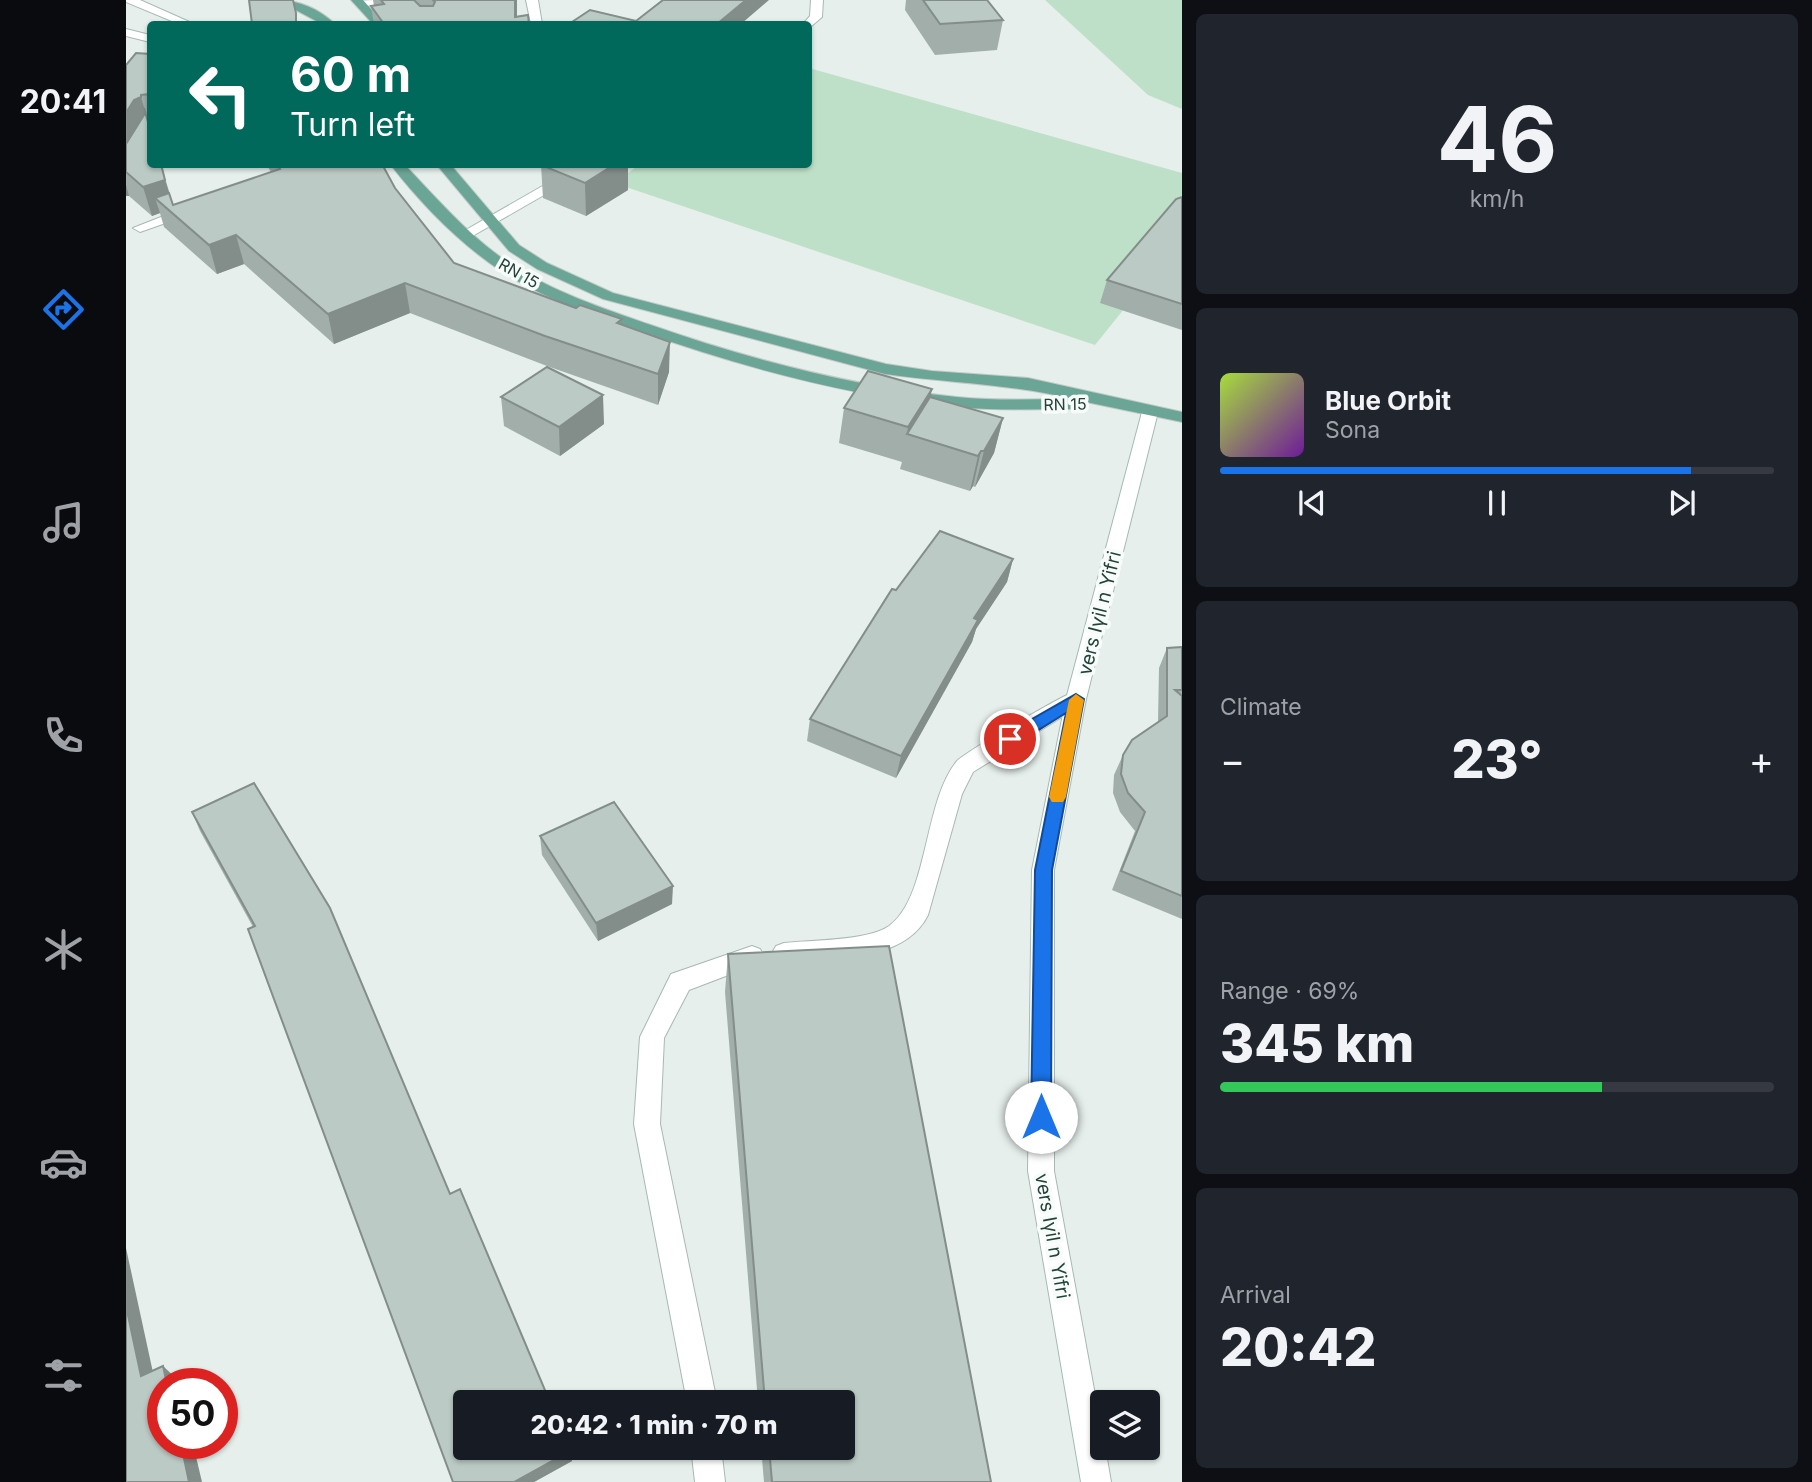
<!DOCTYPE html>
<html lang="en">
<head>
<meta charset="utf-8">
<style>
	body { margin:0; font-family:Inter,sans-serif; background:#20242c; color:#f1f3f6; height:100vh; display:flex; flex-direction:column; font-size:26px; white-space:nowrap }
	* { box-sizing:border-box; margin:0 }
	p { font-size:23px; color:#9ea1a6 }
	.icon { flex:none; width:38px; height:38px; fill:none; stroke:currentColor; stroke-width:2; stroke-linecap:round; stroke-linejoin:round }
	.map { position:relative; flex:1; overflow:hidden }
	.side { display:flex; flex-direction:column; gap:14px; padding:14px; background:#0d0f14; width:630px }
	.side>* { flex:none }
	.top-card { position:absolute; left:21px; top:21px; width:665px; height:147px; border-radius:7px; box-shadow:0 2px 5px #0004; background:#00695c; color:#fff; overflow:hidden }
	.tools { position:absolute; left:964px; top:1390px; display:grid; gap:14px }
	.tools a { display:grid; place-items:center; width:70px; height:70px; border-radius:7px; background:#171b24; box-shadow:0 2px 5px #0004; font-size:35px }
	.speed { position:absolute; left:21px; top:1368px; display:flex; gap:14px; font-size:35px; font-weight:700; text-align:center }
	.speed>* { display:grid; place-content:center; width:91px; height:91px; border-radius:50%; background:#171b24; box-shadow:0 2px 5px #0004; line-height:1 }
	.speed .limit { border:10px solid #d22; background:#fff; color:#111 }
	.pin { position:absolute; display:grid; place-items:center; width:60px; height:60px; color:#fff; margin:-30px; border:4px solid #fff; border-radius:50%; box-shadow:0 2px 7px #0007 }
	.me { position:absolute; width:77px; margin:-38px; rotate:0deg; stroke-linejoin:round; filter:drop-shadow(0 0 5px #0008) }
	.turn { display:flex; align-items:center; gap:24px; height:147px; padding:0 28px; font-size:32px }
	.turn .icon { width:91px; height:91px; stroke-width:2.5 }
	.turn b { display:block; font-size:49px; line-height:60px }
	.big { font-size:52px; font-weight:800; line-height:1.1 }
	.side .card { flex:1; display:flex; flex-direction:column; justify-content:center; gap:10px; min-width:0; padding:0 24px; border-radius:10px; background:#20242c }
	.side .dial { align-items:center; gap:0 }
	.dial b { font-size:91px; line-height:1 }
	.song { display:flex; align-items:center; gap:21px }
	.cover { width:84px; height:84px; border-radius:10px; background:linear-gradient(135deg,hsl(80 70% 55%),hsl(280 70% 35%)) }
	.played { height:7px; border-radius:4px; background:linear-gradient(90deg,#1a73e8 85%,#363941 85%) }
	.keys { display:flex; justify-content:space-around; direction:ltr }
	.heat { display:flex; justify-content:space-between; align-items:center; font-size:38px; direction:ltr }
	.charge { height:10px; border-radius:5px; background:linear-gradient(90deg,#34c759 69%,#363941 0) }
	.trip { position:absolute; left:327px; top:1390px; width:402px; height:70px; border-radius:7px; background:#171b24; box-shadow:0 2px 5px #0004; font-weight:800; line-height:70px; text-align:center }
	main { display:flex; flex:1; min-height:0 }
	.tabs { display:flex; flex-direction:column; width:126px; justify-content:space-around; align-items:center; background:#090b0e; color:#9ea1a6 }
	.tabs .icon { width:49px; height:49px }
	.tabs .current { color:#1a73e8 }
	.tabs b { font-size:32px; color:#f1f3f6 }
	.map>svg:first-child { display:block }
	.green { fill:#bfe0c8 }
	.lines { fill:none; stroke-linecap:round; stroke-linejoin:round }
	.minor-casing { stroke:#a8b8b2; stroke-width:2 }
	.secondary-casing { stroke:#a4bbb3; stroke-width:2 }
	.primary-casing { stroke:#c2cac8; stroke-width:2 }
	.minor { fill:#fff; fill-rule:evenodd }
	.secondary { fill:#fff; fill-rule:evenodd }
	.primary { fill:#6aa596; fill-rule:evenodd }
	.wall { fill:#a1aea9 }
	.shaded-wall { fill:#838d89 }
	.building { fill:#bbcac4; stroke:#838d89; stroke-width:2 }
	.route { fill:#1a73e8; stroke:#114b97; stroke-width:2 }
	.slow { fill:#f59e0b }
	.labels { text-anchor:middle; stroke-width:7; stroke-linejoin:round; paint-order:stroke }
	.far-street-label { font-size:16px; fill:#24423a; stroke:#f7fbf9 }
	.street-label { font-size:19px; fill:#24423a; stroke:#f7fbf9 }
</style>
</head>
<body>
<main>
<nav class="tabs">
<b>20:41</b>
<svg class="icon current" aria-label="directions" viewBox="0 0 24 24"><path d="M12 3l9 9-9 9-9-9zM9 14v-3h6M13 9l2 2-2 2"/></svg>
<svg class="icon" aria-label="music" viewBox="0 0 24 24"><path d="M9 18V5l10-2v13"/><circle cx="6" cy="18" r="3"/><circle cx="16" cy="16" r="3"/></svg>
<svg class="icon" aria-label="phone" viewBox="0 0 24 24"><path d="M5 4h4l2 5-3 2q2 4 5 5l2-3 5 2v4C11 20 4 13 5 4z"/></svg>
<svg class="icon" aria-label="climate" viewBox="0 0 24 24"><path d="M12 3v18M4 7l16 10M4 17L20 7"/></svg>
<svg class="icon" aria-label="car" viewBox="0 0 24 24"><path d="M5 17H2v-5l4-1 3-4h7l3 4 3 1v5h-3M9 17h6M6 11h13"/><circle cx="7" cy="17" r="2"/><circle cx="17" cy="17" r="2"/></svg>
<svg class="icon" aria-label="filters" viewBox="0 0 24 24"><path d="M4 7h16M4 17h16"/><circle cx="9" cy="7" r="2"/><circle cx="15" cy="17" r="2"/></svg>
</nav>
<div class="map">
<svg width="1056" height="1482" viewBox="0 0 1056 1482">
	<rect width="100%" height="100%" fill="#e6efeb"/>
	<g class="green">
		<path d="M 919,0 L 1056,0 L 1056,109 L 1022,95 Z"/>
		<path d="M 683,68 L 1056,173 L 1056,237 L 969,345 L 488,183 L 513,165 L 682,164 Z"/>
	</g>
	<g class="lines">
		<g class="minor-casing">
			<g id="minor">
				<path d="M 0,0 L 14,0 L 68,24 L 53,24 L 0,2 Z"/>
				<path d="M 248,0 L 294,8 L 309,24 L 297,24 L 286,13 L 233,4 L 227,1 Z"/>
				<path d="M 400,0 L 412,0 L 416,24 L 405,24 Z"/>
				<path d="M 0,29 L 24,35 L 24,42 L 0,36 Z"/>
				<path d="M 63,206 L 68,207 L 68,213 L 14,232 L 7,228 Z"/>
				<path d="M 950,691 L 957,694 L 960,699 L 957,704 L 847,772 L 836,794 L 802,915 C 778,963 703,959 658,963 L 650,960 L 646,953 L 650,946 L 658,943 C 685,940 741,941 763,926 C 803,897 797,802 831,761 C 838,753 937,695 950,691 Z"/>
				<path d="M 626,946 L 634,949 L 638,956 L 634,963 L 563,990 L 538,1038 L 534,1124 L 591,1402 L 561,1402 L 508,1124 L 514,1037 L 545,974 Z"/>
				<path d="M 565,1447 L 595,1447 L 599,1482 L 569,1482 Z"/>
			</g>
		</g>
		<g class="secondary-casing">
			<g id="secondary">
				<path d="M 685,0 L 697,0 L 696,17 L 682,29 L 682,24 L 677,24 L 684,16 Z"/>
				<path d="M 455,164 L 472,164 L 343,238 L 333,238 L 331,235 Z"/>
				<path d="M 1024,407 L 1032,412 L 960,699 L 928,870 L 928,1171 L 976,1433 L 976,1447 L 979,1447 L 985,1482 L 955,1482 L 902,1171 L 906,870 L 940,699 L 1016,412 Z"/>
			</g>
		</g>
		<g class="primary-casing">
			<g id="primary">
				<path d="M 151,0 C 173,0 193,9 209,24 L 196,24 Z"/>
				<path d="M 225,0 L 237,0 L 258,24 L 247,24 Z"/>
				<path d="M 264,164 L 278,164 C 312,200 345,238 386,265 C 428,292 476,308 522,324 C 622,359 725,386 831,397 C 869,401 908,399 947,399 C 885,384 822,383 759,374 L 477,299 L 411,269 L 383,251 L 310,164 L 324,164 L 393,245 L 421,263 L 487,293 L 760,364 L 806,371 L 902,378 L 1056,412 L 1056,422 L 960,402 L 959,408 L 953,409 C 912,409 871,411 831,407 C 721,396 615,367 511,330 C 465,314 416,298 375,271 C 333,243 295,204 264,164 Z"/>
			</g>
		</g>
		<use href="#minor" class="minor"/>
		<use href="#secondary" class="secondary"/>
		<use href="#primary" class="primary"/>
	</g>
	<g class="wall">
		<path d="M 247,0 L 391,0 L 391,16 L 403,24 L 248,24 L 245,6 L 248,6 Z"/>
		<path d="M 780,0 L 861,0 L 877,20 L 871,50 L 809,55 L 779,10 Z"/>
		<path d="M 24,54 L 24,123 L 23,123 L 47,205 L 145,172 L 140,164 L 256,164 L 269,188 L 328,263 L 496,325 L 543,372 L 532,405 L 421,366 L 284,313 L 208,344 L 118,264 L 91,274 L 38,227 L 34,213 L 26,216 L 3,196 L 0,196 L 0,65 Z"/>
		<path d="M 416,164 L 502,164 L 502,190 L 460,216 L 417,198 L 415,165 Z"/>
		<path d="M 1056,197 L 1056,330 L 974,303 L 981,280 Z"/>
		<path d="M 375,397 L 478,424 L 434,456 L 378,426 Z"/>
		<path d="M 804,397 L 877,418 L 868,453 L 849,487 L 847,486 L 844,491 L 774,469 L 776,462 L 713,443 L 718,408 Z"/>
		<path d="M 887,559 L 881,582 L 850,629 L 846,642 L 770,778 L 681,741 L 684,719 L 770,590 Z"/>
		<path d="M 1056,647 L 1056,919 L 986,890 L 1009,831 L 994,812 L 987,793 L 988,775 L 997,755 L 1032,722 L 1033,668 L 1041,648 Z"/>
		<path d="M 66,812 L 324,1194 L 444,1451 L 446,1461 L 408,1482 L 327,1482 L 127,927 L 74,831 Z"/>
		<path d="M 414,836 L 546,904 L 472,941 L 416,855 Z"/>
		<path d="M 602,954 L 865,1482 L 638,1482 L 635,1447 L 718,1447 L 718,1402 L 632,1402 L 599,992 Z"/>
	</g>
	<g class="shaded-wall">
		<path d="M 389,0 L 391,0 L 391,24 L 389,17 Z"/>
		<path d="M 620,0 L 643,0 L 615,24 L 591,24 Z"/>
		<path d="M 15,97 L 23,125 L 0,155 L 0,113 L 8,100 Z"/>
		<path d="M 489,164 L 502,164 L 502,190 L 460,216 L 459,183 Z"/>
		<path d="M 39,180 L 48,208 L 29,198 L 34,213 L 26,216 L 17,187 Z"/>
		<path d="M 0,185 L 3,196 L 0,196 Z"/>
		<path d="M 110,235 L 118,264 L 91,274 L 83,245 Z"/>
		<path d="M 279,283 L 284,313 L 208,344 L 202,314 Z"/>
		<path d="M 544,342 L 543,372 L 532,405 L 532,374 Z"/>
		<path d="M 806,389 L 799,424 L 781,434 L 782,427 Z"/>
		<path d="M 477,395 L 478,424 L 434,456 L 433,427 Z"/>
		<path d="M 877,418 L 868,453 L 849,487 L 858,451 Z"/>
		<path d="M 855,451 L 847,486 L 844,491 L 852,456 Z"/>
		<path d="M 887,559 L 881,582 L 850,629 L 846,642 L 770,778 L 775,756 L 848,618 Z"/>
		<path d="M 547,886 L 546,904 L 472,941 L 470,923 Z"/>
		<path d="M 0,1248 L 31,1391 L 15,1376 L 0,1306 Z"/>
		<path d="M 37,1366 L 53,1381 L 53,1384 L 41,1384 Z"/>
		<path d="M 55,1444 L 67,1444 L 76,1482 L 63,1482 Z"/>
		<path d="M 444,1451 L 446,1461 L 408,1482 L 388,1482 Z"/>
	</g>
	<g class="building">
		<path d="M 123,0 L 167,0 L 170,13 L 170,24 L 126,24 Z"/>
		<path d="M 255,0 L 288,0 L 294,6 L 307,6 L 309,2 L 307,0 L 389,0 L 389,17 L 402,15 L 403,24 L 258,24 L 245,6 L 258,4 Z"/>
		<path d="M 537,0 L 620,0 L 591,24 L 443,24 L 464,10 L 510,21 Z"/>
		<path d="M 797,0 L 861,0 L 877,20 L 814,24 Z"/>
		<path d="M 10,53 L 24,54 L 24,94 L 15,95 L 15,97 L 8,100 L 0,113 L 0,65 Z"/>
		<path d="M 18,108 L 24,129 L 24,164 L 35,164 L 39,180 L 17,187 L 0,172 L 0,144 L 18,115 Z"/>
		<path d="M 151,164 L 256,164 L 269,188 L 328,263 L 450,308 L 454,305 L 496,319 L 491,323 L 544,342 L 532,374 L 419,336 L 279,283 L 202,314 L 110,235 L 83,245 L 29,198 L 43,193 L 47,205 L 154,169 Z"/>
		<path d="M 416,164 L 489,164 L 459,183 L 415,165 Z"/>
		<path d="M 1056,197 L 1056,304 L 981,280 L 1050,199 Z"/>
		<path d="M 421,367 L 477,395 L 433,427 L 375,397 Z"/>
		<path d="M 742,371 L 806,389 L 782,427 L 718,408 Z"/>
		<path d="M 804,397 L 877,418 L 858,451 L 855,451 L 852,456 L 781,434 Z"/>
		<path d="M 814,531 L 887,559 L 848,618 L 852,620 L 775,756 L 684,719 L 766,589 L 770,590 Z"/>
		<path d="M 1056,647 L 1056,690 L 1049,690 L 1056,696 L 1056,896 L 995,871 L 1019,812 L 1002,793 L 995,774 L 997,755 L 1006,740 L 1041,716 L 1041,648 Z"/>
		<path d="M 128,783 L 204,908 L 324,1194 L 334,1189 L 424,1402 L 340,1402 L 340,1447 L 443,1447 L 444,1451 L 388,1482 L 327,1482 L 122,929 L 129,926 L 66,812 Z"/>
		<path d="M 488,802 L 547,886 L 470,923 L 414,836 Z"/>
		<path d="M 763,946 L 865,1482 L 646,1482 L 643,1447 L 718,1447 L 718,1402 L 639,1402 L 602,954 Z"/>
		<path d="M 0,1306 L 15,1376 L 37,1366 L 41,1384 L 37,1384 L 37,1444 L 55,1444 L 63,1482 L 0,1482 Z"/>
	</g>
	<path class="route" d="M 950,694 L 958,699 L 926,870 L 925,1117 L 922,1123 L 915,1126 L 908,1123 L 905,1117 L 909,870 L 940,713 L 890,744 L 884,745 L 876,739 L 878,735 Z"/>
	<path class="slow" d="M 950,694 L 958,700 L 940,797 L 937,802 L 926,802 L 923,797 L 943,700 Z"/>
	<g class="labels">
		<g class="far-street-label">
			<text transform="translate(393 273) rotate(30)" y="6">RN 15</text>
			<text transform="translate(939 404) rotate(-1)" y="6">RN 15</text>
		</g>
		<g class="street-label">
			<text transform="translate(973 613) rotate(-76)" y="7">vers Iγil n Yifri</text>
			<text transform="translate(927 1236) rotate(80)" y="7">vers Iγil n Yifri</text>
		</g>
	</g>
</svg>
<div class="tools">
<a><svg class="icon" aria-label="layers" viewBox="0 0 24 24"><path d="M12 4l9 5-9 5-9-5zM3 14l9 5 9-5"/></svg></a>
</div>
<div class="speed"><div class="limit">50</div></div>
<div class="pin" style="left:884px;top:739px;background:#d93025"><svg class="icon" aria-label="arrive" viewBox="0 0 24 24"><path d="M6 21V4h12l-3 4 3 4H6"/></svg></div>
<svg class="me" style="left:915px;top:1117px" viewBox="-20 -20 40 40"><circle r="19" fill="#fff"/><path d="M0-13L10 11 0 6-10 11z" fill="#1a73e8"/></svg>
<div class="trip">20:42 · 1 min · 70 m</div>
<div class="top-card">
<div class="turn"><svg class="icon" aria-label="left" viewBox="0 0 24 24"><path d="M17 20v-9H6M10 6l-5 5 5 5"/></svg><div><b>60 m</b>Turn left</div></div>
</div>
</div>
<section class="side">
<div class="card dial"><b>46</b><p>km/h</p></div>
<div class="card">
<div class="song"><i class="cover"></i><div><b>Blue Orbit</b><p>Sona</p></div></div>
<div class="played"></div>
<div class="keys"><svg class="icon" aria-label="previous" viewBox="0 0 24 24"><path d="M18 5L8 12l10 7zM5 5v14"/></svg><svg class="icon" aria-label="pause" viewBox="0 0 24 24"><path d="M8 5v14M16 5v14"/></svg><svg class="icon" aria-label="next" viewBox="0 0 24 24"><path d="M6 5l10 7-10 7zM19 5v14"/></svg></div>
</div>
<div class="card"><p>Climate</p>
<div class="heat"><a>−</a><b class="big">23°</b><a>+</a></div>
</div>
<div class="card"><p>Range · 69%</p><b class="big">345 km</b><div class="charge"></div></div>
<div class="card"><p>Arrival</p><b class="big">20:42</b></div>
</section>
</main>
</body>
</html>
